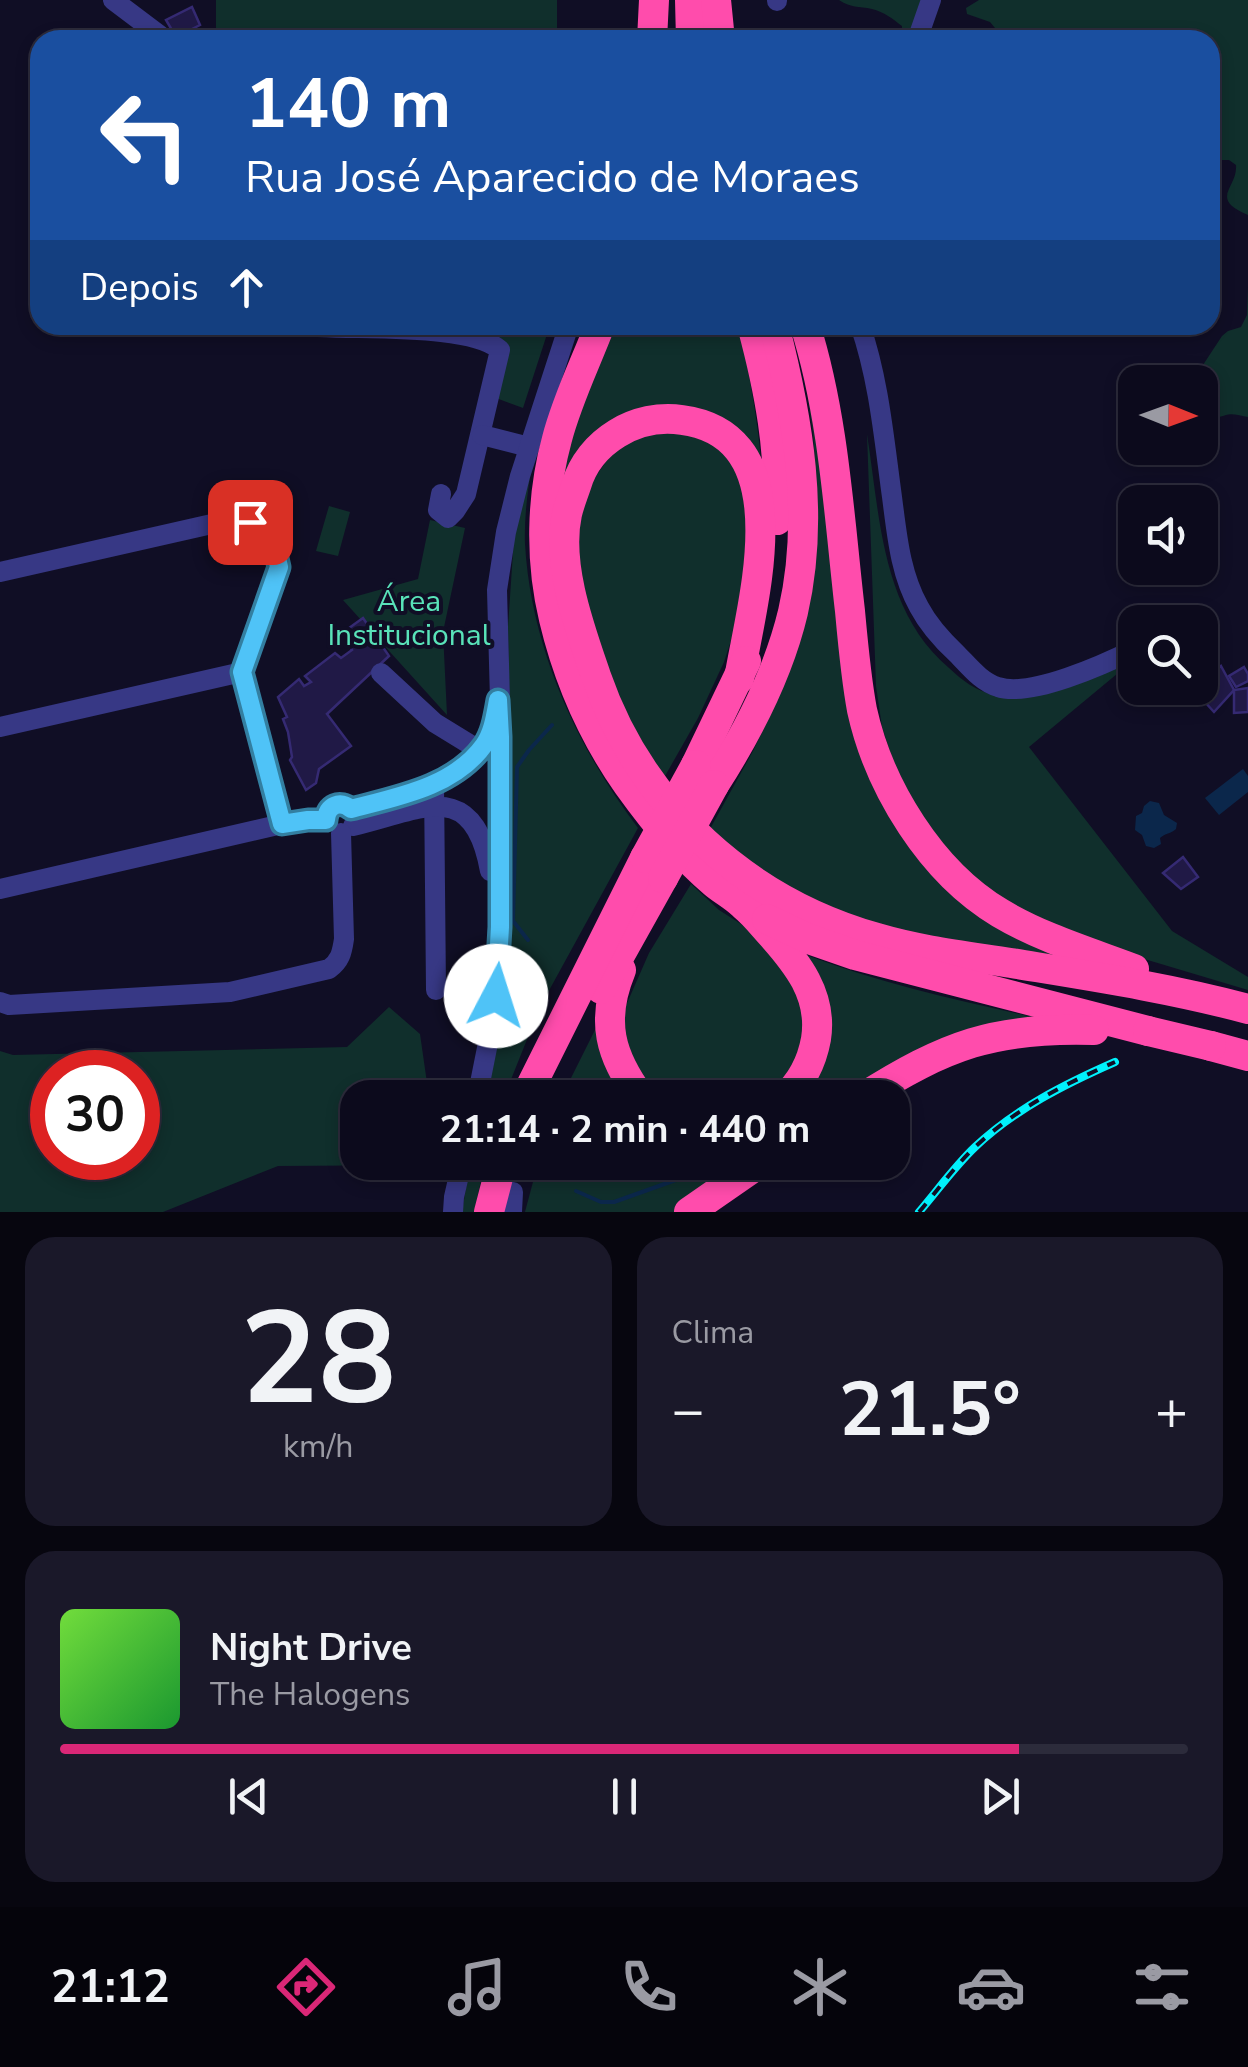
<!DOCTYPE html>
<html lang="pt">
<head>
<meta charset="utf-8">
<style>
	body { margin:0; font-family:"Nunito Sans",sans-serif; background:#1a1829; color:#f1f3f6; height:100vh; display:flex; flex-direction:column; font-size:38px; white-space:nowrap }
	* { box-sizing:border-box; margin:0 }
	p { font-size:32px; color:#9a9aa3 }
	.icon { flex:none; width:55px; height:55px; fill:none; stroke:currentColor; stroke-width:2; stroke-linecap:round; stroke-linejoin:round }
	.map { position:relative; height:1212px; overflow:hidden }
	.details { display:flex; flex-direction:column; gap:25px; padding:25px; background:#07060f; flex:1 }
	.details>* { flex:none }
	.guide { position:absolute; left:30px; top:30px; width:1190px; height:305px; border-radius:30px; box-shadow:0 5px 15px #0003,0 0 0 2px #2c2b3b; background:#1a4fa0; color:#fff; overflow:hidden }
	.needle { width:65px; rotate:91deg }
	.buttons { position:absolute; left:1118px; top:365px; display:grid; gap:20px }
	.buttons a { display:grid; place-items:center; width:100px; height:100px; border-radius:20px; background:#0c0a1c; box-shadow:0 5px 15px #0003,0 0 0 2px #2c2b3b; font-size:50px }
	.speed { position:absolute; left:30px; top:1050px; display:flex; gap:20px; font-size:50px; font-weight:700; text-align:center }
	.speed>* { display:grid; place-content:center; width:130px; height:130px; border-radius:50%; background:#0c0a1c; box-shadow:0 5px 15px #0003,0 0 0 2px #2c2b3b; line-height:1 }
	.speed .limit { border:15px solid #d22; background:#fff; color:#111 }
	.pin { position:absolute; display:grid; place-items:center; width:85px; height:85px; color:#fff; margin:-42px; border-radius:20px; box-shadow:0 5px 15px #0006 }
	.me { position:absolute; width:110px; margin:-55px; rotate:5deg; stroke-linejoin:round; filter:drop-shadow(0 0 8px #0008) }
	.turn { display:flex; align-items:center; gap:35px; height:210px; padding:0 50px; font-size:45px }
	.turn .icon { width:130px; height:130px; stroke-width:2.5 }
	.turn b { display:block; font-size:70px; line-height:85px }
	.then { display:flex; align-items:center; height:95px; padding:0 50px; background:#0003; gap:20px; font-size:38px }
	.big { font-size:75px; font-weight:700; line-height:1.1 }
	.details .widget { flex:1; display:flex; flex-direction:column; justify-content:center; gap:15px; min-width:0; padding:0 35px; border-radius:30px; background:#1a1829 }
	.details .dial { align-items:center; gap:0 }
	.dial b { font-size:130px; line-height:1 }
	.song { display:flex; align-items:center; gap:30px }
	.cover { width:120px; height:120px; border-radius:15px; background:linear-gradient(135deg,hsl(100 70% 55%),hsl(130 70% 35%)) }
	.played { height:10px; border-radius:5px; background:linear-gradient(90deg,#db2777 85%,#2c2b3b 85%) }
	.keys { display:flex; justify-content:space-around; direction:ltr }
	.heat { display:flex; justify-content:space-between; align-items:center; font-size:55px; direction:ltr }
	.details .tiles { flex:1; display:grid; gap:25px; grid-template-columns:1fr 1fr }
	.widget:last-child { grid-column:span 2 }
	.trip { position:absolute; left:340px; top:1080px; width:570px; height:100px; border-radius:30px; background:#0c0a1c; box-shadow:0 5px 15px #0003,0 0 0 2px #2c2b3b; font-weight:700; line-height:100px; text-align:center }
	.tabs { display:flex; height:160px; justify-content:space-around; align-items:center; background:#05040b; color:#9a9aa3 }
	.tabs .icon { width:70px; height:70px }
	.tabs .active { color:#db2777 }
	.tabs b { font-size:45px; color:#f1f3f6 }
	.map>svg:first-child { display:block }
	.green { fill:#102f2c; fill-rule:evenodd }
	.water { fill:#0b274b }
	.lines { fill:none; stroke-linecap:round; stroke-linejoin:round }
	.stream { stroke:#0b274b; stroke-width:4 }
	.building { fill:#201946; stroke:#352a73; stroke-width:2.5 }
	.minor { stroke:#373885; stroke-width:20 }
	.highway { stroke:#ff4cac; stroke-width:30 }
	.rail-casing { stroke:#00f1fc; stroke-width:8 }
	.rail { stroke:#100e25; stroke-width:4; stroke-dasharray:11; stroke-linecap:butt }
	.highway-bridge { stroke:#ff4cac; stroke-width:30 }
	.route-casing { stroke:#337fa1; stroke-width:25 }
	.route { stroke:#4fc3f7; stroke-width:18 }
	.labels { text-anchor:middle; stroke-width:8; stroke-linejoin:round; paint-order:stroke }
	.park-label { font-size:30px; fill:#59e3b9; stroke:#100e25 }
</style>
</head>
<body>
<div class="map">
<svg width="1248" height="1212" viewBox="0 0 1248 1212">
	<rect width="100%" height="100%" fill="#100e25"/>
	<g class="green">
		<rect x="216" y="0" width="341" height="40"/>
		<path d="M 839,0 L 924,0 L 928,40 L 902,40 L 902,26 C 893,19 884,12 872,9 C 859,6 850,8 839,0 Z"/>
		<path d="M 979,0 L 1248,0 L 1248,215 C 1208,198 1238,188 1236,165 L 1229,160 L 1210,160 L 1210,40 L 998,40 L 1000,34 L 990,22 L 967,14 L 966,8 Z"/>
		<path d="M 1248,287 L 1248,417 C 1241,416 1232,413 1226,415 C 1212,419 1212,421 1200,410 L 1200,382 L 1187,382 L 1203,365 L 1222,336 L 1228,331 L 1241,327 L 1247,315 Z"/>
		<path d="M 463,325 L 550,325 L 523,408 L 496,398 L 503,341 L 493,332 Z"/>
		<path d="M 607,325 L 738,325 C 750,374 758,422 762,472 L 663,410 L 567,482 L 611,752 L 558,463 Z"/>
		<path d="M 798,331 L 894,813 L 1059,952 L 1056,959 L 840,919 L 705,838 L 753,751 L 777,701 L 816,479 L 813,433 Z"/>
		<path d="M 659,425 L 728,449 L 750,491 L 740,613 L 724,662 L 698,718 L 661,783 L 647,765 L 581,605 L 577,504 L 622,438 Z"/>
		<path d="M 867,434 C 880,516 881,610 949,668 C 967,685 984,696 1010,697 C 1021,698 1035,691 1047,687 C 1076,678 1106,668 1135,659 L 1029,747 L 1172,931 L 1248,977 L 1248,990 L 1064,935 L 980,886 L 923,821 L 896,770 L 882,727 L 876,686 Z"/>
		<path d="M 533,459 C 528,487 524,516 525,544 C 531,647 576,746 638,828 L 540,1007 L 504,1097 L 484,1098 L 508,956 L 511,774 L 508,627 L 514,537 Z"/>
		<path d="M 329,506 L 350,512 L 338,556 L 316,551 Z"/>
		<path d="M 430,520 L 465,528 L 443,632 L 447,715 L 343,600 L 418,579 Z"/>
		<path d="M 691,884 L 719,910 L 741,924 L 791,968 L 803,989 L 806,1042 L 773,1098 L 651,1097 L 617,1026 L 649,953 Z"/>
		<path d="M 809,956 C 888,986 970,1003 1051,1021 L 849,1097 L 793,1098 L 811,1077 L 804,957 Z"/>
		<path d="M 389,1007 L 420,1034 L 429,1097 L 358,1098 L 358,1162 L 431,1162 L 431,1165 L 278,1166 L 163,1212 L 0,1212 L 0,1051 L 13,1055 L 347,1047 ZM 52,1072 L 138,1072 L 138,1158 L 52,1158 Z"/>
		<path d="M 604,1012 L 631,1097 L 561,1098 Z"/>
		<path d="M 470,1163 L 485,1163 L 474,1212 L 462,1212 Z"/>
		<path d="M 538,1163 L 752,1163 L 681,1212 L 525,1212 Z"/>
	</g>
	<g class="water">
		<path d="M 1243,769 L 1248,776 L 1248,792 L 1219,815 L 1205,798 Z"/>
		<path d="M 1150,801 L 1159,803 L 1164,815 L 1177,823 L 1176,829 C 1171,834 1165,833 1160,838 L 1161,844 L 1154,848 L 1146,846 L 1142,835 L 1135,830 L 1136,816 L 1142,813 L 1144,806 Z"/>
	</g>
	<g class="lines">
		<g class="stream">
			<path d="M 528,940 L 513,921 L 517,767 L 529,750 L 552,725"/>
			<path d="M 576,1191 L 601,1202 L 614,1202 L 726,1162"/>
		</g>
	</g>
	<g class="building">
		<path d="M 192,7 L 200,25 L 176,37 L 166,20 Z"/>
		<path d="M 363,618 L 389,656 L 327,714 L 351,746 L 319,769 L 316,783 L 306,790 L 290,760 L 292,757 L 288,732 L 283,719 L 287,717 L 278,697 L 299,679 L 304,686 L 311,682 L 305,676 L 335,653 L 341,658 L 352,650 L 342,633 Z"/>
		<path d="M 1221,666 L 1234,690 L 1214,712 L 1193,689 L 1200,688 L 1200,683 Z"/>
		<path d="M 1244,667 L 1248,674 L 1248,681 L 1236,687 L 1229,676 Z"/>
		<path d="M 1248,688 L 1248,712 L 1234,713 L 1234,690 Z"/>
		<path d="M 1183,857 L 1198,877 L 1181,889 L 1163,873 Z"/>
	</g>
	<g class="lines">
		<g class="minor">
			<path d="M 113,0 L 166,40"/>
			<path d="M 777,1 L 777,0"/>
			<path d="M 917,40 L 931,0"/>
			<path d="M 295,325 C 342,332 468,321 500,350 L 466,494 L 455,511 L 448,518 L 438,510 L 441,494"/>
			<path d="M 860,325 C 879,380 884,439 892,497 C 897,535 900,573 919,607 C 929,626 942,640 957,654 C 969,666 981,682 998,687 C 1030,698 1105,664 1135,649"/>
			<path d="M 482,435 L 529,447"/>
			<path d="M 0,572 L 225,521 L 250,523 L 273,541 L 279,567 L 242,672 L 282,824"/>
			<path d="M 381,673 L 435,723 L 479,750"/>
			<path d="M 0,727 L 242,672"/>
			<path d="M 434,784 L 436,990"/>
			<path d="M 351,809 C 404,795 482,781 495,717"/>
			<path d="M 353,826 C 422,810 473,776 490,871"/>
			<path d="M 0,889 L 282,824 L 326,819"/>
			<path d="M 0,1002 L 9,1005 L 230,992 L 329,969 C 340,961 342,953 344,939 L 341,833"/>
			<path d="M 477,1098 L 493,1018 L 499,973 L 501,737 L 497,590 L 506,532 L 520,476 L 569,325"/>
			<path d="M 453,1212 L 454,1197 L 462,1162"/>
			<path d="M 512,1212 L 513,1192"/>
		</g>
		<g class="highway">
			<path d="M 690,0 L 691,40"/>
			<path d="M 716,0 L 720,40"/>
			<path d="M 652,40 L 654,0"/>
			<path d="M 600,325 C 586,362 567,400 557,439 C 541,497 540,561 554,619 C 568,678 593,735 628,785 C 651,817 682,856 713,882 C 722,890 734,896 743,905 C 753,913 761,923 769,932 C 797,963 823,995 816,1039 C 812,1061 802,1082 784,1098"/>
			<path d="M 752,325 C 769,388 782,454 777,520"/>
			<path d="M 805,325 C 834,417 839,516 850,611 C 853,644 856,678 862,710 C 879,787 931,872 1000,913 C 1042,938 1089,952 1134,969"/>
			<path d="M 739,679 C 752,601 802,436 682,420 C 637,413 589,441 576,486 C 573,495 569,505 567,514 C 556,565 580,629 596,676 C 641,806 746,901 877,938 C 921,951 966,956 1011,963 C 1090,976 1170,988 1248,1009"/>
			<path d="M 696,765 L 746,661"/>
			<path d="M 714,785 C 748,732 778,675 793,612 C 815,517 798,418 774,325"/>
			<path d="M 767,919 L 809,939 L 855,955 L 1148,1031"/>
			<path d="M 621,970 C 600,1021 610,1056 641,1098"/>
			<path d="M 601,989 L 663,878"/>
			<path d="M 1211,1046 L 1248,1056"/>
			<path d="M 525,1098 L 645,858"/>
			<path d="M 862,1098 C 946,1045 994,1027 1094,1030"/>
			<path d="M 489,1212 L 502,1162"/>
			<path d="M 689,1212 L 761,1162"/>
		</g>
		<g class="rail-casing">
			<path id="rail" d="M 919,1212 C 937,1191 955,1166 975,1147 C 1015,1109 1065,1084 1115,1062"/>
		</g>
		<use href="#rail" class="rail"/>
		<g class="highway-bridge">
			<path d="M 645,858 L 696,765"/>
			<path d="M 663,878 L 714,785"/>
			<path d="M 1148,1031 L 1211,1046"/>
		</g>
	</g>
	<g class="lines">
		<g class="route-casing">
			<path id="route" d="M 250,522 L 273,541 L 279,567 L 242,672 L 282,824 L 308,820 L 326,820 C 327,805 340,800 351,809 C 397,797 454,787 484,745 C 493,732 495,716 498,700 L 500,737 L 500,927 L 496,996"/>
		</g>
		<use href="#route" class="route"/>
	</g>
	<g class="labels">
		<g class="park-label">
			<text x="409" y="611">Área<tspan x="409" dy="34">Institucional</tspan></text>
		</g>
	</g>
</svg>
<div class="buttons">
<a><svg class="needle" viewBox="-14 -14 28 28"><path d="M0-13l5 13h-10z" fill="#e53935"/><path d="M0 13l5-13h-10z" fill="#9a9aa3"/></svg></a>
<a><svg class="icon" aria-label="sound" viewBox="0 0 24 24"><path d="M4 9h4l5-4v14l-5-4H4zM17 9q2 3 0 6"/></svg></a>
<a><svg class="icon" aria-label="search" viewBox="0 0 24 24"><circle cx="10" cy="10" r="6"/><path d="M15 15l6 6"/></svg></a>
</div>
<div class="speed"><div class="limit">30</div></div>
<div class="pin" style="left:250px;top:522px;background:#d93025"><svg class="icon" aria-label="arrive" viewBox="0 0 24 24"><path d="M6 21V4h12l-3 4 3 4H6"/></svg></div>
<svg class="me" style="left:496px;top:996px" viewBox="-20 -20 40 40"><circle r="19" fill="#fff"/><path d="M0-13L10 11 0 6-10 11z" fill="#4fc3f7"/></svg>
<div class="trip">21:14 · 2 min · 440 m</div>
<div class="guide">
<div class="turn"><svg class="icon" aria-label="left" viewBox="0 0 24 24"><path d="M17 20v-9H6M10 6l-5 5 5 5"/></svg><div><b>140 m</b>Rua José Aparecido de Moraes</div></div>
<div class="then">Depois<svg class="icon" aria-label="ahead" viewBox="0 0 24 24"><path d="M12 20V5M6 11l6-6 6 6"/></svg></div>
</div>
</div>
<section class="details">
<div class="tiles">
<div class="widget dial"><b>28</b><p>km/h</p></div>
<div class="widget"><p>Clima</p>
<div class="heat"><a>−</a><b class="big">21.5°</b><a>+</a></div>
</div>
<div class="widget">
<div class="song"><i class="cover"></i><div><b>Night Drive</b><p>The Halogens</p></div></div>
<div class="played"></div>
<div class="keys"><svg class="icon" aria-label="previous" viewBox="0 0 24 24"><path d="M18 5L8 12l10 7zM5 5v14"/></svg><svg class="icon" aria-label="pause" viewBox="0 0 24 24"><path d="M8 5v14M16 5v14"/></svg><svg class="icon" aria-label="next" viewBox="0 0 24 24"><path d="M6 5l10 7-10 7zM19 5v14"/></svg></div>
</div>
</div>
</section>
<nav class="tabs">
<b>21:12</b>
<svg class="icon active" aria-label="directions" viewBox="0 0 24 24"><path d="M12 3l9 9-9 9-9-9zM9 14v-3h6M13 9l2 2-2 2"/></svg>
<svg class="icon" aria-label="music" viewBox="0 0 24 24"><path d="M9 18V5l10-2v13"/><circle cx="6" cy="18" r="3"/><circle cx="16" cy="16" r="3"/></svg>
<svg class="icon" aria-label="phone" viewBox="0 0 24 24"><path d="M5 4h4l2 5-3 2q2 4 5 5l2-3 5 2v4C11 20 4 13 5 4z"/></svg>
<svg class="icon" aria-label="climate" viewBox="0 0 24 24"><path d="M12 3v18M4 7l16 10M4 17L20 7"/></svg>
<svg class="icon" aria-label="car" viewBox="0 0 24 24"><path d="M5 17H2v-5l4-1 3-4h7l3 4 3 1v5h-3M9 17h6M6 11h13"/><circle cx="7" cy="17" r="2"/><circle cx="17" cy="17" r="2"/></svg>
<svg class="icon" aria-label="filters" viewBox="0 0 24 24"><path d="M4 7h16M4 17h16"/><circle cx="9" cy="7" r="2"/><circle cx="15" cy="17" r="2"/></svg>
</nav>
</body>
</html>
